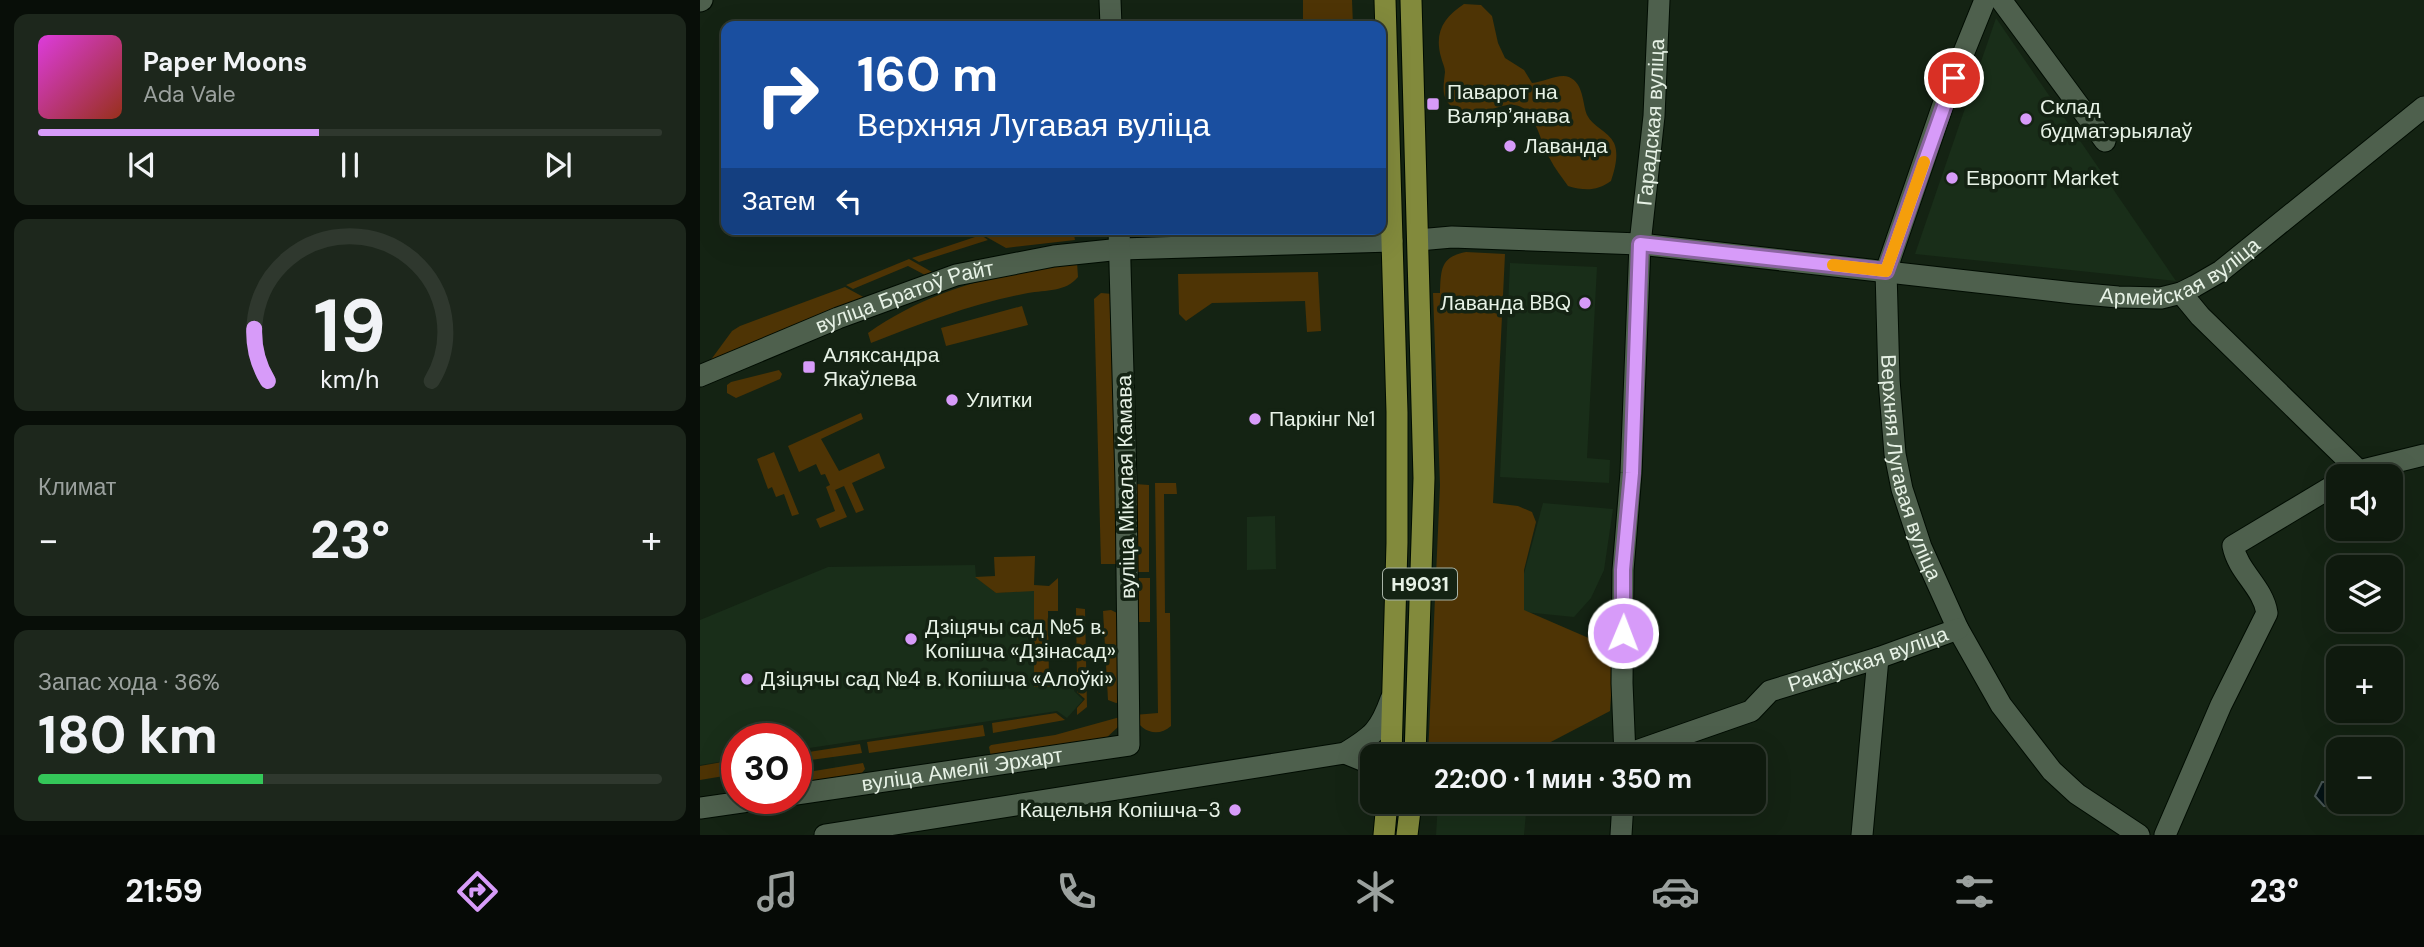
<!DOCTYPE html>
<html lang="ru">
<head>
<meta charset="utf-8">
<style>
	body { margin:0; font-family:"DM Sans",sans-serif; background:#1d271c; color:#f1f3f6; height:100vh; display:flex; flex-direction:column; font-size:26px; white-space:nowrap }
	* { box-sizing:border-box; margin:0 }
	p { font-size:23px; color:#9ba19e }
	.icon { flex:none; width:38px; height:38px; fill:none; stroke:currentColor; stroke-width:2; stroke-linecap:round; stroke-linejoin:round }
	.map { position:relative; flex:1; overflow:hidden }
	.details { display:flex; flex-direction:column; gap:14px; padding:14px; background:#080e08; width:700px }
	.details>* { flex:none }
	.hud { position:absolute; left:21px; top:21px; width:665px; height:214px; border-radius:14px; box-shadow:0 7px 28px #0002,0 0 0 2px #2f382e; background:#1a4fa0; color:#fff; overflow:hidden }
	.buttons { position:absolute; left:1626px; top:464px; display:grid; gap:14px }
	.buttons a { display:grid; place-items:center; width:77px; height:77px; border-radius:14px; background:#0f1a0e; box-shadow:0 7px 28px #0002,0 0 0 2px #2f382e; font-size:35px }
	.speed { position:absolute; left:21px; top:723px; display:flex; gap:14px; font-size:35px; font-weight:700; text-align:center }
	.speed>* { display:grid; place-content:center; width:91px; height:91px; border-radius:50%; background:#0f1a0e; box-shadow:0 7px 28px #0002,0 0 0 2px #2f382e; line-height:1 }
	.speed .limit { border:10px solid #d22; background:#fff; color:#111 }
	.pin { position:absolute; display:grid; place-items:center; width:60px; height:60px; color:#fff; margin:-30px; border:4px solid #fff; border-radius:50%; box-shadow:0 2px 7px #0007 }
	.me { position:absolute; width:77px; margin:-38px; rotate:1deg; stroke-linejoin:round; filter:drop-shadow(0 0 5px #0008) }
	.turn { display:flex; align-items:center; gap:24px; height:147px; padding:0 21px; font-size:32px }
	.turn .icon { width:91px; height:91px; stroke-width:2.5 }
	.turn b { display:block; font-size:49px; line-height:60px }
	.then { display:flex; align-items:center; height:66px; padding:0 21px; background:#0003; gap:14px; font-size:26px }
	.big { font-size:52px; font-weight:700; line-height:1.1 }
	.details .widget { flex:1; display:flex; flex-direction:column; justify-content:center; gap:10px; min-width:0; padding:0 24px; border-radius:14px; background:#1d271c }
	.details .dial { align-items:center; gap:0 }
	.dial svg { height:182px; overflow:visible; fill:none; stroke:#2f382e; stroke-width:7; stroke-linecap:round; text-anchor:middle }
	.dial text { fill:#f1f3f6; stroke:none }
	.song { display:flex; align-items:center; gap:21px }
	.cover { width:84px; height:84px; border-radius:10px; background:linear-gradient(135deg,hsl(300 70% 55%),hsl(10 70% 35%)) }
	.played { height:7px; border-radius:4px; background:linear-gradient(90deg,#d79bf9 45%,#2f382e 45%) }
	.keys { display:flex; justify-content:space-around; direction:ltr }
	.heat { display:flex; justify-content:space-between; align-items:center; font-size:38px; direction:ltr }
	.charge { height:10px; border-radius:5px; background:linear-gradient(90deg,#34c759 36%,#2f382e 0) }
	.trip { position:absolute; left:660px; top:744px; width:406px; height:70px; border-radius:14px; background:#0f1a0e; box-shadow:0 7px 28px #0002,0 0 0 2px #2f382e; font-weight:700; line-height:70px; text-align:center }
	.dock { display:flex; height:112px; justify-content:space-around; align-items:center; background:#060a06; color:#9ba19e }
	.dock .icon { width:49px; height:49px }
	.dock .selected { color:#d79bf9 }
	.dock b { font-size:32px; color:#f1f3f6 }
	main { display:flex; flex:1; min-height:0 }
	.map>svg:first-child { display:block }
	.built { fill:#192e19 }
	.green { fill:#4e3405 }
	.water { fill:#031114; stroke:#475453; stroke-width:2 }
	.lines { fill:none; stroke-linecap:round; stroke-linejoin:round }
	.minor-casing { stroke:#010c02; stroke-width:23 }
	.major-casing { stroke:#010c02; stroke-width:23 }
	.minor { stroke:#4e604d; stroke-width:21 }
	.major { stroke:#828a3c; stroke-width:21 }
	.route-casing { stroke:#8c65a2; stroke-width:18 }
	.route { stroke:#d79bf9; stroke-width:12 }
	.slow { stroke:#f59e0b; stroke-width:12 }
	.poi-dot { fill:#d79bf9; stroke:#142313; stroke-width:2.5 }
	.labels { text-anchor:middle; stroke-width:7; stroke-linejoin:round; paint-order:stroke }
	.shield { fill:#142313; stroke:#a8b4a7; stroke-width:2 }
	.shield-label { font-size:19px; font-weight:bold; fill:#e7f2e6 }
	.poi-label { font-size:21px; fill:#e7f2e6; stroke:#142313; text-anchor:start }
	.street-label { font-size:21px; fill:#e7f2e6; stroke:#142313 }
</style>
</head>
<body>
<main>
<section class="details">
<div class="widget">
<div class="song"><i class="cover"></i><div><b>Paper Moons</b><p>Ada Vale</p></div></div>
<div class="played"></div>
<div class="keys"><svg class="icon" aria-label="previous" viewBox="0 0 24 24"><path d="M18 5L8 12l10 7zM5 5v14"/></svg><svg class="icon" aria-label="pause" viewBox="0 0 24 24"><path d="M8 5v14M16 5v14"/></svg><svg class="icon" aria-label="next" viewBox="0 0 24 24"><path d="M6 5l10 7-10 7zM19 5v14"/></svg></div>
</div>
<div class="widget dial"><svg viewBox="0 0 100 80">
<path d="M14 69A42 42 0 1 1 86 69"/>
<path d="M14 69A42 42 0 0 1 8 46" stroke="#d79bf9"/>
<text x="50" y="56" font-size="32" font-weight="700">19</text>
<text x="50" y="72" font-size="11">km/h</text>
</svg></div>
<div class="widget"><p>Климат</p>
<div class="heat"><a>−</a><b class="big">23°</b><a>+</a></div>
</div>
<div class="widget"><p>Запас хода · 36%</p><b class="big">180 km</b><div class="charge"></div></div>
</section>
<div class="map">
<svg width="1724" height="835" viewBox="0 0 1724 835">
	<rect width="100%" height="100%" fill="#142313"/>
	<g class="built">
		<path d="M 1296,18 L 1476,281 L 1215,254 Z"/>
		<path d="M 810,263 L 897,267 L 887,458 L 910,460 L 909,483 L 800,477 Z"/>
		<path d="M 843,503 L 913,509 L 904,570 L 891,598 L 874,617 L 814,611 Z"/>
		<path d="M 575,516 L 576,569 L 547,570 L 547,517 Z"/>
		<path d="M 275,565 L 276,577 L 296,593 L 334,590 L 334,687 L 374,685 L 374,691 L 383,700 L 367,718 L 357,711 L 96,750 L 96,738 L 37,738 L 37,759 L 0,765 L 0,620 L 128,567 Z"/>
		<path d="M 738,802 L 827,802 L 824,835 L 736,835 Z"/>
	</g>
	<g class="green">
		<path d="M 603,0 L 652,0 L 653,26 L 603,26 Z"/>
		<path d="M 764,4 L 781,5 L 792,16 L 798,43 L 805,58 L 824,70 L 832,83 C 844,82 859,73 869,77 C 884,84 882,102 887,115 C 893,127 908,131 914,143 C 919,154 915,169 911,181 C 897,191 885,191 868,186 C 862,177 855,169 850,159 C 842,146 836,116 823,108 C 803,96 782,122 761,112 C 740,103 743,90 745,72 C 745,67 742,62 741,57 C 734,32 744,17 764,4 Z"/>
		<path d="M 305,229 L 373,229 L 375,240 L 306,248 L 283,235 Z"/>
		<path d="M 281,235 L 288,240 L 219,262 L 212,258 Z"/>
		<path d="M 766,252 L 805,254 L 793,503 L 818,506 L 832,512 L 836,522 L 824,570 L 824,610 L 914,649 L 910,711 L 824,756 L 728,756 L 740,485 L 733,293 L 740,293 C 741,270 740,257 766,252 Z"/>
		<path d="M 209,259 L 232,272 L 225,275 L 208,266 L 153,289 L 146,285 Z"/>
		<path d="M 377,262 L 378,277 C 366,292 346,290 328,293 C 274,303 222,323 171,343 L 168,333 C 234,287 300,274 377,262 Z"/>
		<path d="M 618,272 L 621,331 L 607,332 L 605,301 L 512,303 L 486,321 L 479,314 L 478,274 Z"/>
		<path d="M 145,287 L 167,299 L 10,361 L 32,331 L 40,326 Z"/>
		<path d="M 401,293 L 413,294 L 423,564 L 401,564 L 394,299 Z"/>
		<path d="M 322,306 L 328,325 L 246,346 L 241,328 Z"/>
		<path d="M 79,370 L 82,374 L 80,379 L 36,398 L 27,393 L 27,385 L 31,382 Z"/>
		<path d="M 161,413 L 163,419 L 121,439 L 139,471 L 179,453 L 185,468 L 152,483 L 164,510 L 156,513 L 144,486 L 135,490 L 147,517 L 120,528 L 116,519 L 135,511 L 126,487 L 130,485 L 125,474 L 121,475 L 116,464 L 99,472 L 88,446 Z"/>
		<path d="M 74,452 L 99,514 L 92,516 L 84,494 L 76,497 L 72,487 L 68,489 L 57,459 Z"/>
		<path d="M 455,483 L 476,483 L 477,494 L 464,494 L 465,613 L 470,613 L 471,726 C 458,738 440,732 434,715 L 458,713 Z"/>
		<path d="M 435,484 L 449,485 L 449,572 L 435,572 Z"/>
		<path d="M 335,556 L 334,585 L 349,586 L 358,578 L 358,611 L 348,611 L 349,681 L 377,681 L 376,608 L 385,609 L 387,707 L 377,715 L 377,708 L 385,699 L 377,692 L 377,686 L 334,687 L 334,591 L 296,593 L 275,577 L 295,576 L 294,557 Z"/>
		<rect x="435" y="578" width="15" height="44"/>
		<path d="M 411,610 L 419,614 L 423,702 L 416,703 L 408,700 L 403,611 Z"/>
		<path d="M 356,713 L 365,720 L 293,733 L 292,723 Z"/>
		<path d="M 420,717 L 418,727 L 404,740 L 291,757 L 289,747 L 291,745 L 355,735 Z"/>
		<path d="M 283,725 L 285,736 L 169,753 L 167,742 Z"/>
		<path d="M 160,744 L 162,753 L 96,762 L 96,754 Z"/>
		<path d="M 28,761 L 30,775 L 0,780 L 0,766 Z"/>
		<path d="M 163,763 L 165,769 L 159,777 L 97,787 L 96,774 Z"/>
	</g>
	<path class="water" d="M 1622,782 L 1635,782 L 1638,786 L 1638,802 L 1643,802 L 1642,807 L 1624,806 L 1615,796 Z"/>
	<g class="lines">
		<g class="minor-casing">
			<g id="minor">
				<path d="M 410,0 L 411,26"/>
				<path id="s1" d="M 1285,0 L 1245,99 L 1186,271 L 1189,380 L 1195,454 L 1202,489 L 1221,547 L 1258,629 L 1301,705 L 1352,771 L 1377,794 L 1439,835"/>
				<path d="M 1301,0 L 1405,141"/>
				<path d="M 0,1 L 2,0"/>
				<path id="s2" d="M 718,240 L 752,237 L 940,244 L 1374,293 L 1418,297 L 1461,298 L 1481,293 L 1495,286 L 1521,271 L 1724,107"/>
				<path d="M 1481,293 L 1500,316 L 1659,471"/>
				<path id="s3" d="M 0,376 L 138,318 L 256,275 L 354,256 L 421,249 L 692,241"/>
				<path d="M 1651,476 L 1659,471 L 1724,455"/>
				<path d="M 645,753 L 672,764"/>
				<path id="s4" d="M 925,755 L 1051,711 L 1070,691 L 1178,658 L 1258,629"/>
				<path id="s5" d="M 925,756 L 922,683 L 923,570 L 931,473 L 940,244 L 954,116 L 959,0"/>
				<path id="s6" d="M 96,794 L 429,745 L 426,482 L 419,229"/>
				<path d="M 0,808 L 70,798"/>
				<path d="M 125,835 L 645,753 C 673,736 680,730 691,699"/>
				<path d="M 921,835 L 923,802"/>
				<path d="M 1162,835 L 1178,658"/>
				<path d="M 1465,835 L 1521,705 L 1567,613 C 1563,587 1538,572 1533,546 L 1638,483"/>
			</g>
		</g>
		<g class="major-casing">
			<g id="major">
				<path d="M 685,0 L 697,412 L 697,543 L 691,756"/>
				<path d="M 711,0 L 724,478 L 715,756"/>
				<path d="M 684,835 L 687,802"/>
				<path d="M 707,835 L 711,802"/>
			</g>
		</g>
		<use href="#minor" class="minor"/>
		<use href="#major" class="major"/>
	</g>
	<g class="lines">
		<g class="route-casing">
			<path id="route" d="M 923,633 L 923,570 L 932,473 L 940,244 L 1186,271 L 1254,78"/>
		</g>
		<use href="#route" class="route"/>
		<path class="slow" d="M 1133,265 L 1186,271 L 1224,162"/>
	</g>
	<g class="poi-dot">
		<rect x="726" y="97" width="14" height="14" rx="3.5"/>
		<circle cx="1326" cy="119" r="7"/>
		<circle cx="810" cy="146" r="7"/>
		<circle cx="1252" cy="178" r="7"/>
		<circle cx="885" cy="303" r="7"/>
		<rect x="102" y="360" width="14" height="14" rx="3.5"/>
		<circle cx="252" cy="400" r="7"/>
		<circle cx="555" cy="419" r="7"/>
		<circle cx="211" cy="639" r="7"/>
		<circle cx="47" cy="679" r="7"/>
		<circle cx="535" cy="810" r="7"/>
	</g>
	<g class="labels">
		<rect class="shield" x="683" y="568.5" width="74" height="31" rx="5"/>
		<g class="shield-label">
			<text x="720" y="591">Н9031</text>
		</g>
		<g class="poi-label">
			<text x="747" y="99">Паварот на<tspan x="747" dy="24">Валярʼянава</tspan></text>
			<text x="1340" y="114">Склад<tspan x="1340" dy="24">будматэрыялаў</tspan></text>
			<text x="824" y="153">Лаванда</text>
			<text x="1266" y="185">Евроопт Market</text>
			<text x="871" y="310" text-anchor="end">Лаванда BBQ</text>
			<text x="123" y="362">Аляксандра<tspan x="123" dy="24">Якаўлева</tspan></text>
			<text x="266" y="407">Улитки</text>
			<text x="569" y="426">Паркінг №1</text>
			<text x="225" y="634">Дзіцячы сад №5 в.<tspan x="225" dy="24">Копішча «Дзінасад»</tspan></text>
			<text x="61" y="686">Дзіцячы сад №4 в. Копішча «Алоўкі»</text>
			<text x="521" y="817" text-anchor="end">Кацельня Копішча-3</text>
		</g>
		<g class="street-label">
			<text dy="7" stroke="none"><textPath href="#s5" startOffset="635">Гарадская вуліца</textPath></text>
			<text dy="7" stroke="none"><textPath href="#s2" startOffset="772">Армейская вуліца</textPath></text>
			<text dy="7" stroke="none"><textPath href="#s3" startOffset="220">вуліца Братоў Райт</textPath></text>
			<text dy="7" stroke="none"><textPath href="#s1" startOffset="488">Верхняя Лугавая вуліца</textPath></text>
			<text transform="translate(426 487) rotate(-91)" y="7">вуліца Мікалая Камава</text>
			<text dy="7" stroke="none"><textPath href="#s4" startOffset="264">Ракаўская вуліца</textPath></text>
			<text dy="7" stroke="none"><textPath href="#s6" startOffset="168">вуліца Амеліі Эрхарт</textPath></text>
		</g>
	</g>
</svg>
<div class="buttons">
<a><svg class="icon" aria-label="sound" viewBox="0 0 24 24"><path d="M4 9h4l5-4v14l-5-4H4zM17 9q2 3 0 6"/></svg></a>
<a><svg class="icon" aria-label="layers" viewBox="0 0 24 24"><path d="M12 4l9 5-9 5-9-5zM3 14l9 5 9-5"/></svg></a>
<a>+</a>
<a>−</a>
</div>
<div class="speed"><div class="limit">30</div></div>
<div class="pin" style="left:1254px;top:78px;background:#d93025"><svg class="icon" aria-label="arrive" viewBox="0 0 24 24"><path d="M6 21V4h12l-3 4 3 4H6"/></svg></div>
<svg class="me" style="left:923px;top:633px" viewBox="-20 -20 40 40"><circle r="17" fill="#d79bf9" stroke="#fff" stroke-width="3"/><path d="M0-11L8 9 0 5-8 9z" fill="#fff"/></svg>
<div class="trip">22:00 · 1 мин · 350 m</div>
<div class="hud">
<div class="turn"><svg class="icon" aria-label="right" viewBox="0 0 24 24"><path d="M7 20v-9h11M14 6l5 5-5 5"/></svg><div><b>160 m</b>Верхняя Лугавая вуліца</div></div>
<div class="then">Затем<svg class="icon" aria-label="left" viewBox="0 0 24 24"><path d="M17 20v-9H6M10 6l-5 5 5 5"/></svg></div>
</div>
</div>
</main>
<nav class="dock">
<b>21:59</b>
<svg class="icon selected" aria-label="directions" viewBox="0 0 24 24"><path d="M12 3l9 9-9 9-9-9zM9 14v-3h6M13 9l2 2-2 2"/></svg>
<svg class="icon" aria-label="music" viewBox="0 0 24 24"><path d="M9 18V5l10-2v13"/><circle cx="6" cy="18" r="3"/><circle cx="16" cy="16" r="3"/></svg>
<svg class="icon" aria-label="phone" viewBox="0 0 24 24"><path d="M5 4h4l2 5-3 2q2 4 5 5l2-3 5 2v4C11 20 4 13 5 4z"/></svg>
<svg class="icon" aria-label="climate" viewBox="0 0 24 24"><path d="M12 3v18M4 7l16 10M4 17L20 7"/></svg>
<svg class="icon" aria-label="car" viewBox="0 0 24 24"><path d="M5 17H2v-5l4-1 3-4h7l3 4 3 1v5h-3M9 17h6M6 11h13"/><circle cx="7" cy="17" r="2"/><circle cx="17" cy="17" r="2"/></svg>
<svg class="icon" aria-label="filters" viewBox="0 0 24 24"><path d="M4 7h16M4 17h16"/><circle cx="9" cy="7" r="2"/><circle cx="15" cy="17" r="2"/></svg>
<b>23°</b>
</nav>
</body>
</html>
